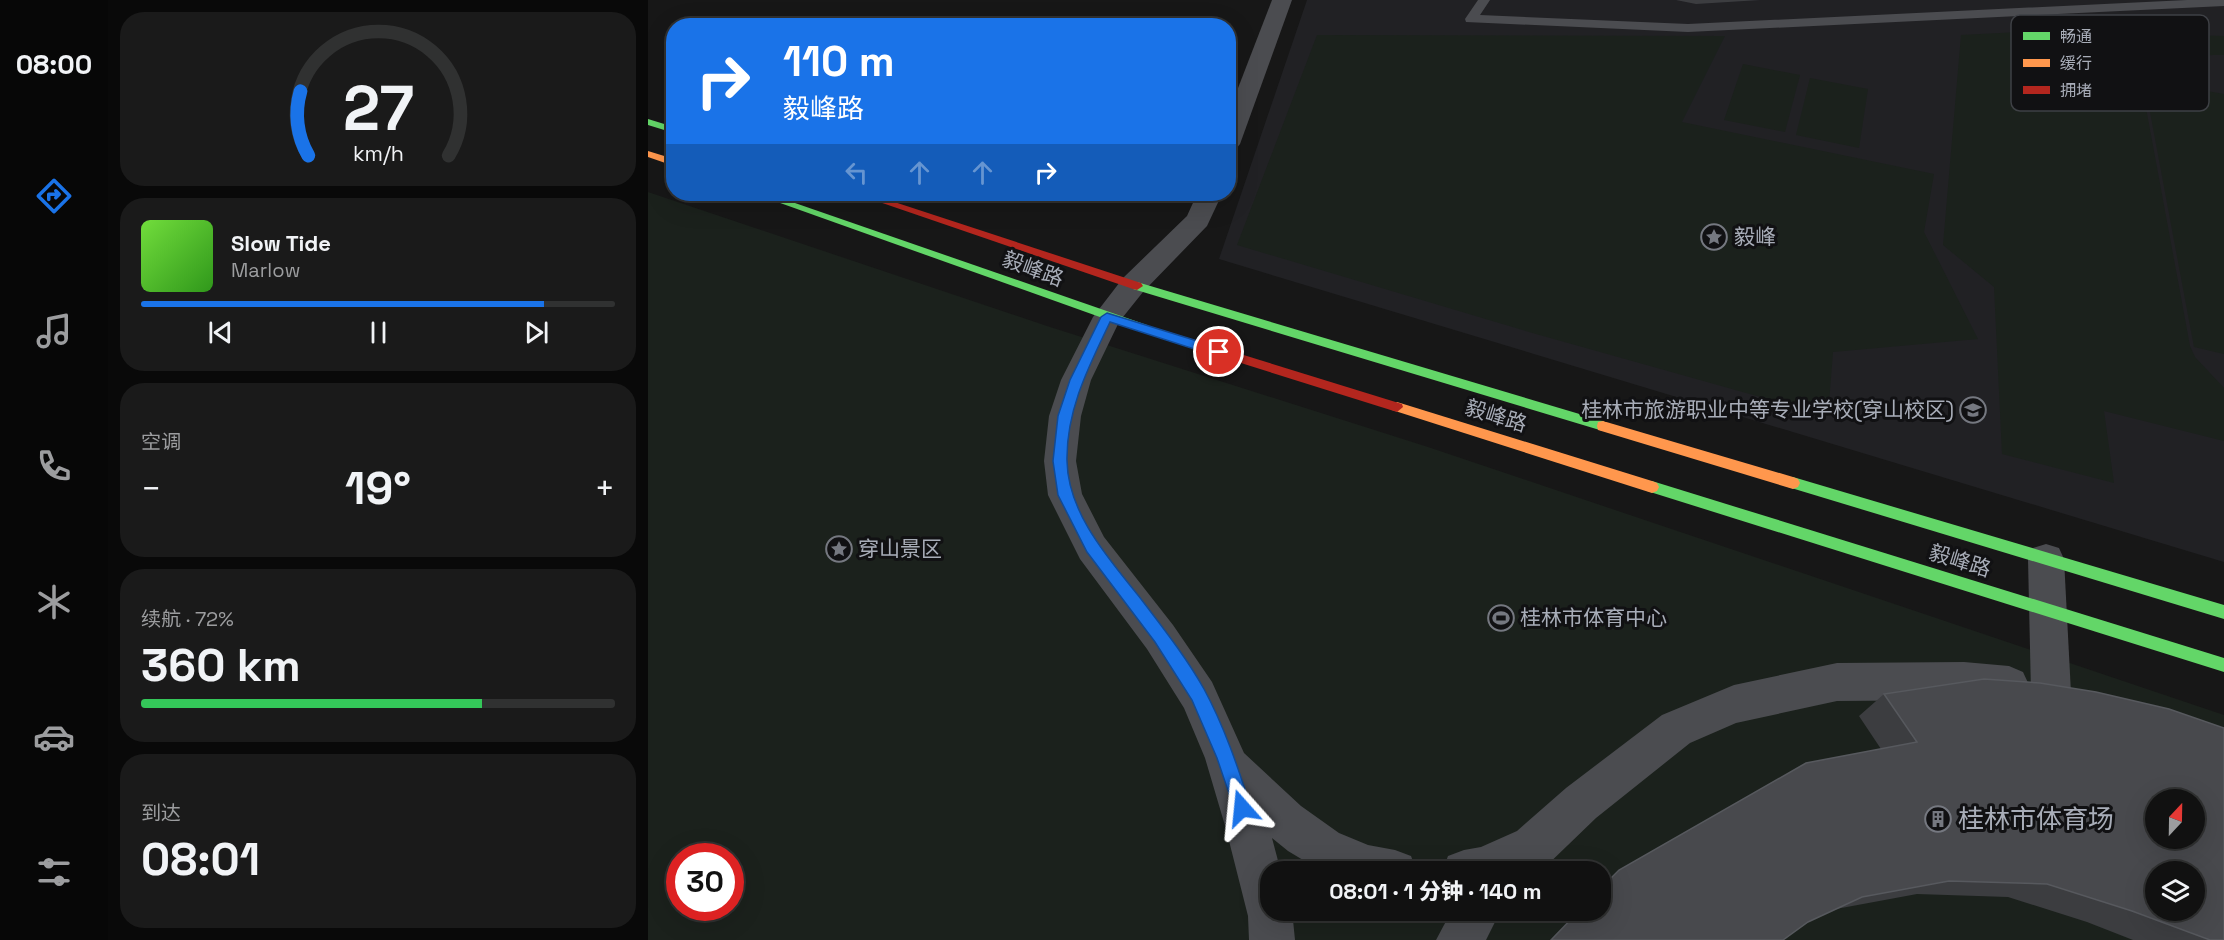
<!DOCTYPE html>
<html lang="zh">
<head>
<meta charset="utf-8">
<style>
	body { margin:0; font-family:"Space Grotesk","Noto Sans SC",sans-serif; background:#1a1a1a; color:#f1f3f6; height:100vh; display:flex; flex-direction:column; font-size:22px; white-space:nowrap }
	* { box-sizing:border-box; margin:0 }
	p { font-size:20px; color:#9c9d9f }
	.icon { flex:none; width:33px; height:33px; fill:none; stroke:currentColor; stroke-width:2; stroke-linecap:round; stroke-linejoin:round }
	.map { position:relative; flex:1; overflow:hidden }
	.sheet { display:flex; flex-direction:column; gap:12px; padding:12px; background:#090909; width:540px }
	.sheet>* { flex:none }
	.banner { position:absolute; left:18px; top:18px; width:570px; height:183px; border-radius:24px; box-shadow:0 6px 24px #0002,0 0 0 2px #303131; background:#1a73e8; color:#fff; overflow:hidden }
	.needle { width:39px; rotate:22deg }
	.controls { position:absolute; left:1497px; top:789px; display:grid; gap:12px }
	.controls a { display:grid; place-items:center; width:60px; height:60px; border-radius:50%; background:#111; box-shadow:0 6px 24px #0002,0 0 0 2px #303131; font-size:30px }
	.speed { position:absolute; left:18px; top:843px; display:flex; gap:12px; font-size:30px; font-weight:700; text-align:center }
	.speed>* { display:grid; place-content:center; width:78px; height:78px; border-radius:50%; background:#111; box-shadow:0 6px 24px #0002,0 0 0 2px #303131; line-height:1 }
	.speed .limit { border:9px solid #d22; background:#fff; color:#111 }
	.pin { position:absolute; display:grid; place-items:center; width:51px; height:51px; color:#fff; margin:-26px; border:3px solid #fff; border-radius:50%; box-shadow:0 2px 6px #0007 }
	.me { position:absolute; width:66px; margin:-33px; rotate:342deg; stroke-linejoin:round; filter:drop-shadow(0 0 4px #0008) }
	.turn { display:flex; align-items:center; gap:21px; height:126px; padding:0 18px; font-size:27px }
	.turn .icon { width:78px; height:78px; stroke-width:2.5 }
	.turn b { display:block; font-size:42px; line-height:51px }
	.lanes { display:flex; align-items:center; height:57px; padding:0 18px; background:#0003; justify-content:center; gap:30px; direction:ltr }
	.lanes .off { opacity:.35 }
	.big { font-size:45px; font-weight:800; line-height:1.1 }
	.sheet .widget { flex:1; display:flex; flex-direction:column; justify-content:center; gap:9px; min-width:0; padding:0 21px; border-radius:24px; background:#1a1a1a }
	.sheet .dial { align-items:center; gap:0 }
	.dial svg { height:156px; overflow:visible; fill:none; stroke:#303131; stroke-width:7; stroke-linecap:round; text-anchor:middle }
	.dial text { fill:#f1f3f6; stroke:none }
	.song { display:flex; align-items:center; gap:18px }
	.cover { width:72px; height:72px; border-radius:9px; background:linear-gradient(135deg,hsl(100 70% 55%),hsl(110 70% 35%)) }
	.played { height:6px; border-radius:3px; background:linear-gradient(90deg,#1a73e8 85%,#303131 85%) }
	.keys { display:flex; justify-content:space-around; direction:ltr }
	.heat { display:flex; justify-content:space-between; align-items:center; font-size:33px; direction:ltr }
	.charge { height:9px; border-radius:4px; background:linear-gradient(90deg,#34c759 72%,#303131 0) }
	.trip { position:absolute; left:612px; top:861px; width:351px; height:60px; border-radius:24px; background:#111; box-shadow:0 6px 24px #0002,0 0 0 2px #303131; font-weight:800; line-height:60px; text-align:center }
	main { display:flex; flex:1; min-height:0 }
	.dock { display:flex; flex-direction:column; width:108px; justify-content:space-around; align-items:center; background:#070707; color:#9c9d9f }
	.dock .icon { width:42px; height:42px }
	.dock .current { color:#1a73e8 }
	.dock b { font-size:27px; color:#f1f3f6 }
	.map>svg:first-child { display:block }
	.built { fill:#212124 }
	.green { fill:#1b211c; fill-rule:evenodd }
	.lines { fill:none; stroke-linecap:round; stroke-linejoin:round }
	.lane { fill:#4b4c50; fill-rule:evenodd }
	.street { fill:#4b4c50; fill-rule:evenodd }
	.fast { fill:#63d668; fill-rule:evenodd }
	.slow { fill:#ff974d; fill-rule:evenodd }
	.jam { fill:#b3261e; fill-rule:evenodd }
	.wall { fill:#3c3d40 }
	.building { fill:#48494d; stroke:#57595e; stroke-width:1.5; fill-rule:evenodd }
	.route { fill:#1a73e8; stroke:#114b97; stroke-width:1.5 }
	.labels { text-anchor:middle; stroke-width:6; stroke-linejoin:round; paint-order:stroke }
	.poi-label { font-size:21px; fill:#a8adb8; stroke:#111113; text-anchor:start }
	.street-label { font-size:21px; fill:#a8adb8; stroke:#111113 }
	.near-poi-label { font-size:26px; fill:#a8adb8; stroke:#111113; text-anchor:start }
	.key { fill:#111113; stroke:#3e4045; stroke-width:1.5 }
	.key-label { font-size:16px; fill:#a8adb8 }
</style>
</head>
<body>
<main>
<nav class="dock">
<b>08:00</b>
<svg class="icon current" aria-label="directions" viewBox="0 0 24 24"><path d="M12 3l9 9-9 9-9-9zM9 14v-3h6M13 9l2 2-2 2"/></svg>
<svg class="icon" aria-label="music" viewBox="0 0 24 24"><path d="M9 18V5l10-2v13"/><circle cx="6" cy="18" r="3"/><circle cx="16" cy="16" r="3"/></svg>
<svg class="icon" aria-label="phone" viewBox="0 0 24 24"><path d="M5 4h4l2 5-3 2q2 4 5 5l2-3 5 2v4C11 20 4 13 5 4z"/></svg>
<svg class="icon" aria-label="climate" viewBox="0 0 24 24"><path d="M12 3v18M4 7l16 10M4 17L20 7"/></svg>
<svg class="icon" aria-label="car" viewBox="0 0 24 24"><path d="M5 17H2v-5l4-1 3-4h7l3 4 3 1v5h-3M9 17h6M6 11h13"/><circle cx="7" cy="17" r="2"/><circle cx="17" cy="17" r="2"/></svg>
<svg class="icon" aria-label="filters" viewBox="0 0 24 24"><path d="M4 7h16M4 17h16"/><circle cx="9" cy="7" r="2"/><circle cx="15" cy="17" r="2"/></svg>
</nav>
<section class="sheet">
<div class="widget dial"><svg viewBox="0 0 100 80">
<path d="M14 69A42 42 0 1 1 86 69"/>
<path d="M14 69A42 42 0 0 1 10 36" stroke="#1a73e8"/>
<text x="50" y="56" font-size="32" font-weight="700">27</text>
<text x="50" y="72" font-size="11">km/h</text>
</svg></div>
<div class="widget">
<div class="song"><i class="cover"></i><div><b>Slow Tide</b><p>Marlow</p></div></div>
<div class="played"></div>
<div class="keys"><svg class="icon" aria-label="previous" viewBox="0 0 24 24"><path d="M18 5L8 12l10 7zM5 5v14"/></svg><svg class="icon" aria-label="pause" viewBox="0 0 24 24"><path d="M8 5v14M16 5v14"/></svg><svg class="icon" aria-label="next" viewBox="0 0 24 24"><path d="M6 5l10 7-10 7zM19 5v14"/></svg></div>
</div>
<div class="widget"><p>空调</p>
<div class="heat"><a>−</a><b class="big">19°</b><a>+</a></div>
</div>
<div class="widget"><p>续航 · 72%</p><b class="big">360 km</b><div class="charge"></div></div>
<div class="widget"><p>到达</p><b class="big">08:01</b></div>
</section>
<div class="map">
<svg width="1576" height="940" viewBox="0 0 1576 940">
	<rect width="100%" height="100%" fill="#171717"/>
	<path class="built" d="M 659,0 L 1576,0 L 1576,562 L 571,259 Z"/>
	<g class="green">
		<path d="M 1431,29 L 1498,40 L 1535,35 L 1576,36 L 1576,55 C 1550,55 1508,55 1493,81 L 1542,346 L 1547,357 L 1576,388 L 1576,441 L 1456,411 L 1466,483 L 1354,454 L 1346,287 L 1295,245 L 1313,35 Z"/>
		<path d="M 669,35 L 1077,36 L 1034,122 L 1286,174 L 1276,232 L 1330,339 L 1185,352 L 1180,416 L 888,334 L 589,245 Z"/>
		<path d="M 1095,64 L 1152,75 L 1137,132 L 1076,120 Z"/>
		<path d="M 1162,78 L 1220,89 L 1211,148 L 1148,135 Z"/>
		<path d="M 1496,80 L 1576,94 L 1576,354 L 1546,347 Z"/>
		<path d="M 0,192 L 399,326 L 780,447 L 1576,715 L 1576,940 L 0,940 ZM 1508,800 L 1546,800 L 1546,838 L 1508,838 ZM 32,856 L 82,856 L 82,908 L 32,908 ZM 622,872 L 952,872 L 952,910 L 622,910 ZM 1508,872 L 1546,872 L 1546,910 L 1508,910 Z"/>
	</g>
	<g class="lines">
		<path class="lane" d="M 830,0 L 842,0 L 832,15 L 1040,24 L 1539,0 L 1576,0 L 1576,6 L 1040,32 L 818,22 L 817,19 Z"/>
		<g class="street">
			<path d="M 624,0 L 644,0 L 592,144 L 588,149 L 580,151 L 580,114 Z"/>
			<path d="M 549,194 L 574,194 L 559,226 L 495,292 L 471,322 L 443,380 L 433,416 L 428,461 L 434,494 L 456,537 L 525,625 L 564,682 L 596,753 L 653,806 L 691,833 L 720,845 L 747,850 L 763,856 L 769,872 L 675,872 L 640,851 L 624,838 L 633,872 L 622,872 L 622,910 L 644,910 L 647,940 L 601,940 L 600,916 L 578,829 L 557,758 L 536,708 L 499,649 L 432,559 L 400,495 L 396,461 L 401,416 L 413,380 L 445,317 L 475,278 L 539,216 Z"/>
			<path d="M 1398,544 L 1411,548 L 1416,559 L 1423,693 L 1417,706 L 1403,712 L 1389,706 L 1383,693 L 1380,559 L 1385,548 Z"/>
			<path d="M 1316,662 L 1361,666 L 1375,672 L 1381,685 L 1375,698 L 1361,704 L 1316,700 L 1189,701 L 1088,723 L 1042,743 L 948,818 L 892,872 L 794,872 L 800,856 L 816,850 L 833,847 L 869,831 L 918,788 L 1014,715 L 1086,685 L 1189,663 Z"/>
			<path d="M 804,910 L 853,910 L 838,940 L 788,940 Z"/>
		</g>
		<g class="fast">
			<path d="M 0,119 L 26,127 L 26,133 L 0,125 Z"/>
			<path d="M 107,194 L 121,194 L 499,325 L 501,328 L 499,331 L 491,331 Z"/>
			<path d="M 489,282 L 955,421 L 961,426 L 955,431 L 485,289 L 485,283 Z"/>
			<path d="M 1145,477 L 1576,605 L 1576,619 L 1140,487 L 1138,483 L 1140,479 Z"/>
			<path d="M 1004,481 L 1576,658 L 1576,672 L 999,491 L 997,487 L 999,483 Z"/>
		</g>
		<g class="slow">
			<path d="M 0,151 L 26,159 L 26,166 L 0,157 Z"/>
			<path d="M 749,402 L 1004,481 L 1009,483 L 1011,487 L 1009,491 L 1004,493 L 744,410 L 743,407 Z"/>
			<path d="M 955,421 L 1145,477 L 1150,479 L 1152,483 L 1150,487 L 1145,489 L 950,430 L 949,426 L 950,422 Z"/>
		</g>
		<g class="jam">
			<path d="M 208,194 L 222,194 L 493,283 L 495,286 L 489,290 L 485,289 Z"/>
			<path d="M 495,324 L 754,404 L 755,407 L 749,412 L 491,331 L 489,328 L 491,325 Z"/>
		</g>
	</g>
	<g class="wall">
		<path d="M 1028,0 L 1112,0 L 1048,4 Z"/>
		<path d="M 1236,694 L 1576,940 L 1485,940 L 1439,922 L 1360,897 L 1269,894 L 1188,909 L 1233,749 L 1211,716 Z"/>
	</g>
	<path class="building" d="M 1336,679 L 1392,683 L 1448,692 L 1521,709 L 1576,728 L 1576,940 L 1562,940 L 1484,911 L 1399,884 L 1301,881 L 1214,897 L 1160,922 L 1135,940 L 903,940 L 932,910 L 952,910 L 952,889 L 971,870 L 1158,763 L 1269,742 L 1236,694 ZM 1508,800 L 1546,800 L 1546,838 L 1508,838 ZM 1508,872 L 1546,872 L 1546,910 L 1508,910 Z"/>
	<path class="route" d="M 459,313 L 575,349 L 577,352 L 571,357 L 462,322 C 441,366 418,410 419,461 C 420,514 461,559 493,599 C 515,628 538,657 556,689 C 576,726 590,767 603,808 L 600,814 L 594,816 L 588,814 L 569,758 L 544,700 L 507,642 L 439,552 L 410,495 L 405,461 L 410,416 L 422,380 L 453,317 Z"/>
	<defs>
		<g id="sight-ring" transform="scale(1.35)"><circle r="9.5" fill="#111113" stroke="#757880" stroke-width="1.5"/><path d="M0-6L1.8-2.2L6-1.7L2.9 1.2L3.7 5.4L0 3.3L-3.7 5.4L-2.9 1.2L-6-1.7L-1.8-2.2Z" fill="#757880"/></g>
		<g id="school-ring" transform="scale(1.35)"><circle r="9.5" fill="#111113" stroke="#757880" stroke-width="1.5"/><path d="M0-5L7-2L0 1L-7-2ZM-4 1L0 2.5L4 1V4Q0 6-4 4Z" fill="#757880"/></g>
		<g id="stadium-ring" transform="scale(1.35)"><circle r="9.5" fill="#111113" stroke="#757880" stroke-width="1.5"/><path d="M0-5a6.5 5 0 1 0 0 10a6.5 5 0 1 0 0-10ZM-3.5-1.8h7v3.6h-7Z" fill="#757880"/></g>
		<g id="building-ring" transform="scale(1.35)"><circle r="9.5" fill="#111113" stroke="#757880" stroke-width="1.5"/><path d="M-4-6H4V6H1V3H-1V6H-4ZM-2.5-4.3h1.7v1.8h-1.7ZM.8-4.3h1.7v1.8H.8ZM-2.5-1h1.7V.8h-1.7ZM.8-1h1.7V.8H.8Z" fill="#757880"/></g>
	</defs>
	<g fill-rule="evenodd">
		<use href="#sight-ring" x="1066" y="237"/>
		<use href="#school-ring" x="1325" y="410"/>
		<use href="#sight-ring" x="191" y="549"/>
		<use href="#stadium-ring" x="853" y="618"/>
		<use href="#building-ring" x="1290" y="819"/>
	</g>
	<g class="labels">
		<g class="poi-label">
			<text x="1086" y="244">毅峰</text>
			<text x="1306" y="417" text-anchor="end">桂林市旅游职业中等专业学校(穿山校区)</text>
			<text x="210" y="556">穿山景区</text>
			<text x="872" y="625">桂林市体育中心</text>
		</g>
		<g class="street-label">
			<text transform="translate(385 269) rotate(20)" y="7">毅峰路</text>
			<text transform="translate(848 416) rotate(17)" y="7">毅峰路</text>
			<text transform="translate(1312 561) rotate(17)" y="7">毅峰路</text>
		</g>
		<g class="near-poi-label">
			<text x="1310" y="828">桂林市体育场</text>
		</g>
	</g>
	<rect x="1363" y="15" width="198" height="96" rx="9" class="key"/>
	<rect x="1375" y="32" width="27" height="8" fill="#63d668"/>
	<rect x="1375" y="59" width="27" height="8" fill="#ff974d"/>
	<rect x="1375" y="86" width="27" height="8" fill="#b3261e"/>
	<g class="key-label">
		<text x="1412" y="42">畅通</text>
		<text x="1412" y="69">缓行</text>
		<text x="1412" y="96">拥堵</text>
	</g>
</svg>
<div class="controls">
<a><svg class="needle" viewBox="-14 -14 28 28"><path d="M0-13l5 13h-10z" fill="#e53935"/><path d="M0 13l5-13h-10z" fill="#9c9d9f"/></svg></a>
<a><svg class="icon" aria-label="layers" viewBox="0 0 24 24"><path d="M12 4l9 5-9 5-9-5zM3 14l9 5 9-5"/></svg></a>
</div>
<div class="speed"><div class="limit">30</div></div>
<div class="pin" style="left:571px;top:352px;background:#d93025"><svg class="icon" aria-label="arrive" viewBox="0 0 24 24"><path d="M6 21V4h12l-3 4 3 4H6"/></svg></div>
<svg class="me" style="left:594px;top:808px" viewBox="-20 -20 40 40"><path d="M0-17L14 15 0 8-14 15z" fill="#1a73e8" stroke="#fff" stroke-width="4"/></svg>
<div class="trip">08:01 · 1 分钟 · 140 m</div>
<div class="banner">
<div class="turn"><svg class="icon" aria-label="right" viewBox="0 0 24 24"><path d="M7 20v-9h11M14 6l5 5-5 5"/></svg><div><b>110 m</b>毅峰路</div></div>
<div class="lanes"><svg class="icon off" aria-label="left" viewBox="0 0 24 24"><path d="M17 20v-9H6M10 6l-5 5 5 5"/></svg><svg class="icon off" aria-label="ahead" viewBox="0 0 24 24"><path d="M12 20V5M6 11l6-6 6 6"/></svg><svg class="icon off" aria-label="ahead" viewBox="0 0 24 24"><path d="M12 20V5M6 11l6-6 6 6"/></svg><svg class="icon" aria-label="right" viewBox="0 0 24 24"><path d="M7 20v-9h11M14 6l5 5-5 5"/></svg></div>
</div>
</div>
</main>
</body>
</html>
